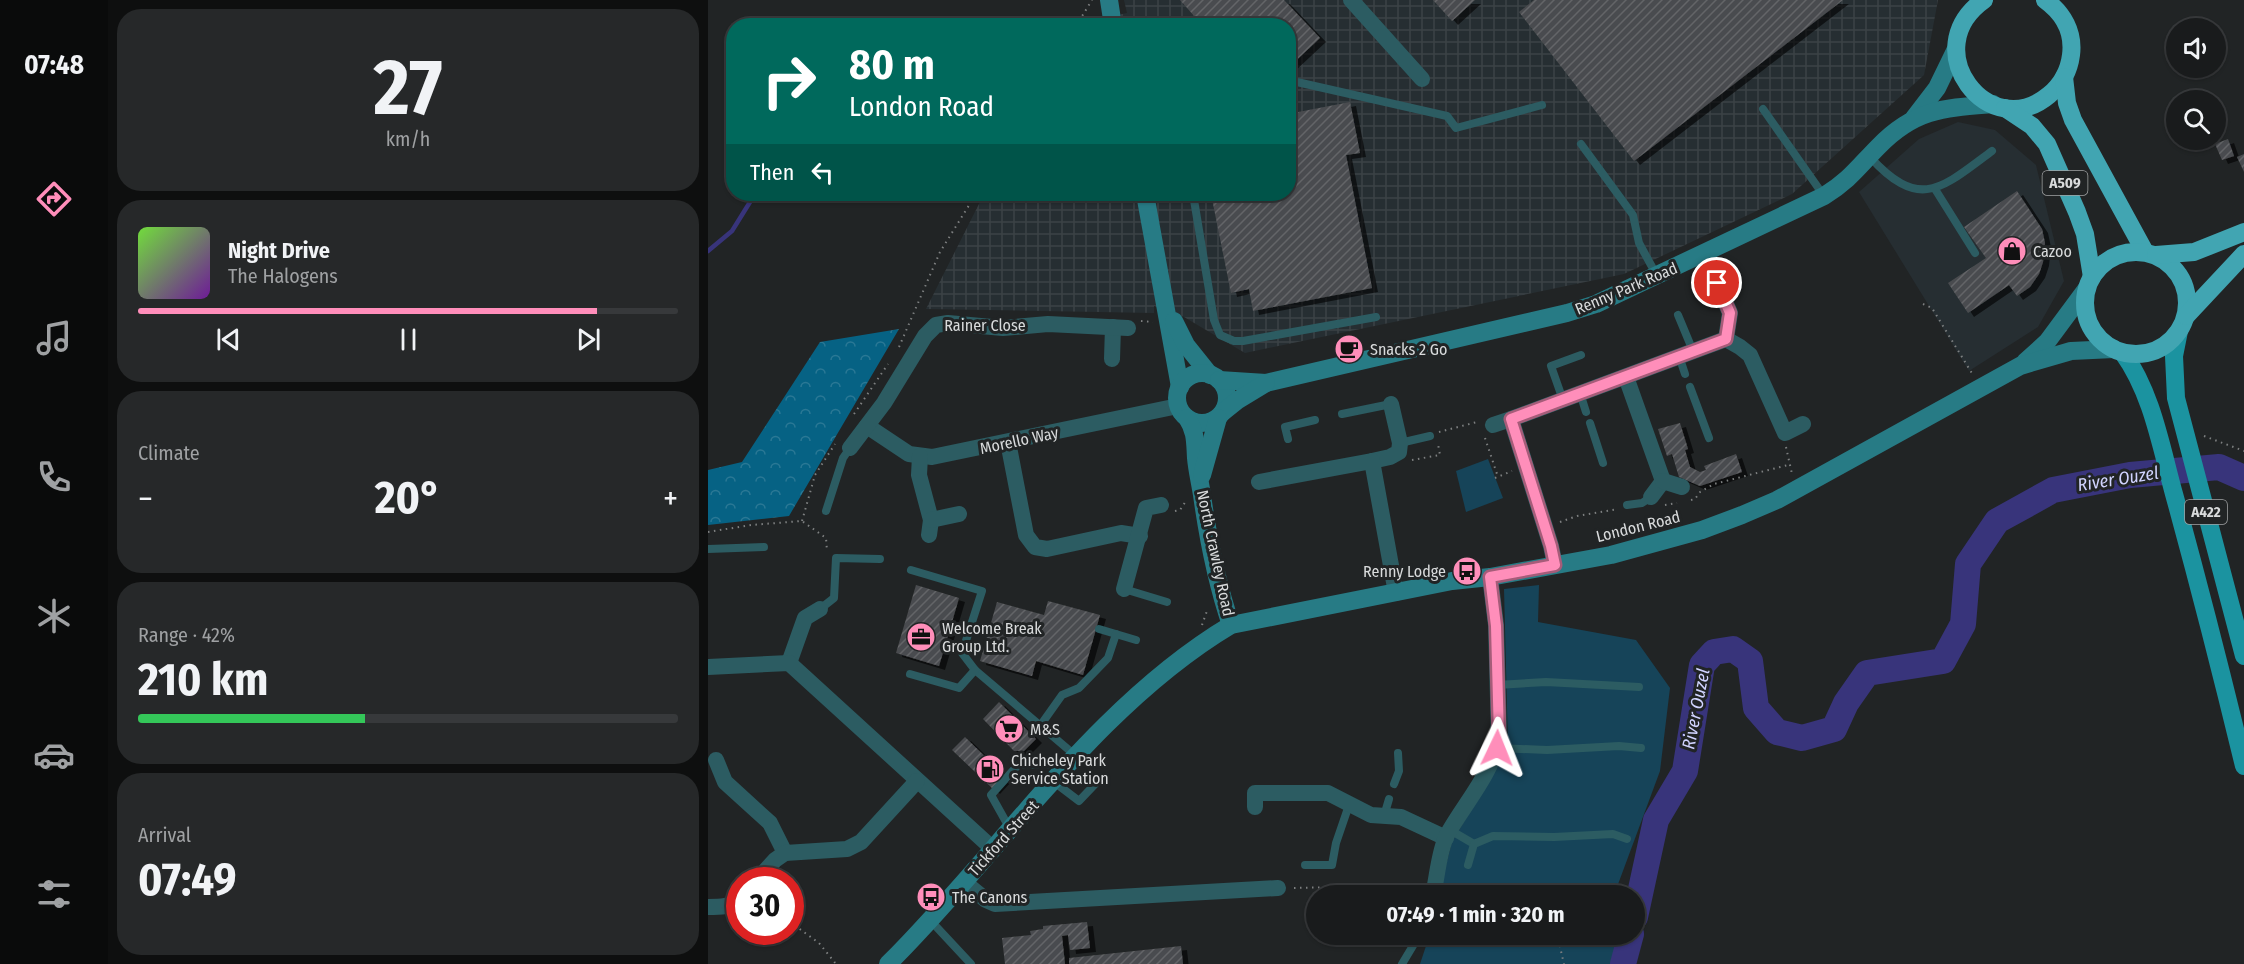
<!DOCTYPE html>
<html lang="en">
<head>
<meta charset="utf-8">
<style>
	body { margin:0; font-family:"Fira Sans Condensed",sans-serif; background:#262829; color:#f1f3f6; height:100vh; display:flex; flex-direction:column; font-size:22px; white-space:nowrap }
	* { box-sizing:border-box; margin:0 }
	p { font-size:20px; color:#9fa1a3 }
	.icon { flex:none; width:33px; height:33px; fill:none; stroke:currentColor; stroke-width:2; stroke-linecap:round; stroke-linejoin:round }
	.map { position:relative; flex:1; overflow:hidden }
	.side { display:flex; flex-direction:column; gap:9px; padding:9px; background:#0e0f0f; width:600px }
	.side>* { flex:none }
	.banner { position:absolute; left:18px; top:18px; width:570px; height:183px; border-radius:24px; box-shadow:0 2px 4px #0004,0 0 0 2px #37393b; background:#00695c; color:#fff; overflow:hidden }
	.controls { position:absolute; left:1458px; top:18px; display:grid; gap:12px }
	.controls a { display:grid; place-items:center; width:60px; height:60px; border-radius:50%; background:#191b1c; box-shadow:0 2px 4px #0004,0 0 0 2px #37393b; font-size:30px }
	.speed { position:absolute; left:18px; top:867px; display:flex; gap:12px; font-size:30px; font-weight:700; text-align:center }
	.speed>* { display:grid; place-content:center; width:78px; height:78px; border-radius:50%; background:#191b1c; box-shadow:0 2px 4px #0004,0 0 0 2px #37393b; line-height:1 }
	.speed .limit { border:9px solid #d22; background:#fff; color:#111 }
	.pin { position:absolute; display:grid; place-items:center; width:51px; height:51px; color:#fff; margin:-26px; border:3px solid #fff; border-radius:50%; box-shadow:0 2px 6px #0007 }
	.me { position:absolute; width:66px; margin:-33px; rotate:2deg; stroke-linejoin:round; filter:drop-shadow(0 0 4px #0008) }
	.turn { display:flex; align-items:center; gap:21px; height:126px; padding:0 24px; font-size:27px }
	.turn .icon { width:78px; height:78px; stroke-width:2.5 }
	.turn b { display:block; font-size:42px; line-height:51px }
	.then { display:flex; align-items:center; height:57px; padding:0 24px; background:#0003; gap:12px; font-size:22px }
	.big { font-size:45px; font-weight:700; line-height:1.1 }
	.side .widget { flex:1; display:flex; flex-direction:column; justify-content:center; gap:9px; min-width:0; padding:0 21px; border-radius:24px; background:#262829 }
	.side .dial { align-items:center; gap:0 }
	.dial b { font-size:78px; line-height:1 }
	.song { display:flex; align-items:center; gap:18px }
	.cover { width:72px; height:72px; border-radius:9px; background:linear-gradient(135deg,hsl(100 70% 55%),hsl(280 70% 35%)) }
	.played { height:6px; border-radius:3px; background:linear-gradient(90deg,#ff8eba 85%,#37393b 85%) }
	.keys { display:flex; justify-content:space-around; direction:ltr }
	.heat { display:flex; justify-content:space-between; align-items:center; font-size:33px; direction:ltr }
	.charge { height:9px; border-radius:4px; background:linear-gradient(90deg,#34c759 42%,#37393b 0) }
	.trip { position:absolute; left:598px; top:885px; width:339px; height:60px; border-radius:30px; background:#191b1c; box-shadow:0 2px 4px #0004,0 0 0 2px #37393b; font-weight:700; line-height:60px; text-align:center }
	main { display:flex; flex:1; min-height:0 }
	.dock { display:flex; flex-direction:column; width:108px; justify-content:space-around; align-items:center; background:#0a0b0b; color:#9fa1a3 }
	.dock .icon { width:42px; height:42px }
	.dock .active { color:#ff8eba }
	.dock b { font-size:27px; color:#f1f3f6 }
	.map>svg:first-child { display:block }
	.built { fill:#262e32 }
	.industrial { fill:url(#industrial-grid) }
	.forest { fill:url(#forest-crowns) }
	.green { fill:#164459 }
	.lines { fill:none; stroke-linecap:round; stroke-linejoin:round }
	.stream { stroke:#38347b; stroke-width:4.5 }
	.river { stroke:#38347b; stroke-width:26 }
	.building { fill:url(#building-hatch); filter:url(#shadow) }
	.path { stroke:#7e8081; stroke-width:2; stroke-dasharray:1.5 4.5; stroke-linecap:butt }
	.lane { stroke:#2c5c62; stroke-width:8 }
	.street { stroke:#2c5c62; stroke-width:16 }
	.secondary { stroke:#277b85; stroke-width:18 }
	.primary { stroke:#1b93a0; stroke-width:18 }
	.highway { stroke:#41a5b2; stroke-width:18 }
	.route-casing { stroke:#a65c79; stroke-width:15 }
	.route { stroke:#ff8eba; stroke-width:10 }
	.labels { text-anchor:middle; stroke-width:6; stroke-linejoin:round; paint-order:stroke }
	.shield { fill:#212425; stroke:#a2a4a5; stroke-width:1.5 }
	.shield-label { font-size:15px; font-weight:bold; fill:#d9dbdc }
	.poi-label { font-size:16px; fill:#d9dbdc; stroke:#212425; text-anchor:start }
	.street-label { font-size:16px; fill:#d9dbdc; stroke:#212425 }
	.water-label { font-size:18px; font-style:italic; fill:#d1d4ff; stroke:#212425 }
</style>
</head>
<body>
<main>
<nav class="dock">
<b>07:48</b>
<svg class="icon active" aria-label="directions" viewBox="0 0 24 24"><path d="M12 3l9 9-9 9-9-9zM9 14v-3h6M13 9l2 2-2 2"/></svg>
<svg class="icon" aria-label="music" viewBox="0 0 24 24"><path d="M9 18V5l10-2v13"/><circle cx="6" cy="18" r="3"/><circle cx="16" cy="16" r="3"/></svg>
<svg class="icon" aria-label="phone" viewBox="0 0 24 24"><path d="M5 4h4l2 5-3 2q2 4 5 5l2-3 5 2v4C11 20 4 13 5 4z"/></svg>
<svg class="icon" aria-label="climate" viewBox="0 0 24 24"><path d="M12 3v18M4 7l16 10M4 17L20 7"/></svg>
<svg class="icon" aria-label="car" viewBox="0 0 24 24"><path d="M5 17H2v-5l4-1 3-4h7l3 4 3 1v5h-3M9 17h6M6 11h13"/><circle cx="7" cy="17" r="2"/><circle cx="17" cy="17" r="2"/></svg>
<svg class="icon" aria-label="filters" viewBox="0 0 24 24"><path d="M4 7h16M4 17h16"/><circle cx="9" cy="7" r="2"/><circle cx="15" cy="17" r="2"/></svg>
</nav>
<section class="side">
<div class="widget dial"><b>27</b><p>km/h</p></div>
<div class="widget">
<div class="song"><i class="cover"></i><div><b>Night Drive</b><p>The Halogens</p></div></div>
<div class="played"></div>
<div class="keys"><svg class="icon" aria-label="previous" viewBox="0 0 24 24"><path d="M18 5L8 12l10 7zM5 5v14"/></svg><svg class="icon" aria-label="pause" viewBox="0 0 24 24"><path d="M8 5v14M16 5v14"/></svg><svg class="icon" aria-label="next" viewBox="0 0 24 24"><path d="M6 5l10 7-10 7zM19 5v14"/></svg></div>
</div>
<div class="widget"><p>Climate</p>
<div class="heat"><a>−</a><b class="big">20°</b><a>+</a></div>
</div>
<div class="widget"><p>Range · 42%</p><b class="big">210 km</b><div class="charge"></div></div>
<div class="widget"><p>Arrival</p><b class="big">07:49</b></div>
</section>
<div class="map">
<svg width="1536" height="964" viewBox="0 0 1536 964">
	<defs>
		<pattern id="industrial-grid" width="8" height="8" patternUnits="userSpaceOnUse" patternTransform="scale(1.5)"><rect width="8" height="8" fill="#262e32"/><path d="M0 4h8M4 0v8" fill="none" stroke="#3b4245"/></pattern>
		<pattern id="forest-crowns" width="20" height="18" patternUnits="userSpaceOnUse" patternTransform="scale(1.5)"><rect width="20" height="18" fill="#066284"/><path d="M2 6a3 3 0 1 1 6 0M12 15a3 3 0 1 1 6 0" fill="none" stroke="#2a7895"/></pattern>
		<pattern id="building-hatch" width="6" height="6" patternUnits="userSpaceOnUse" patternTransform="scale(1.5)"><rect width="6" height="6" fill="#4a4c4f"/><path d="M-1 1l2-2M0 6l6-6M5 7l2-2" fill="none" stroke="#646568"/></pattern>
		<filter id="shadow"><feDropShadow dx="6" dy="4" stdDeviation="0" flood-color="#0009"/></filter>
	</defs>
	<rect width="100%" height="100%" fill="#212425"/>
	<path class="built" d="M 1250,122 L 1287,130 L 1328,165 L 1356,281 L 1330,327 L 1261,371 L 1151,192 L 1211,139 Z"/>
	<path class="industrial" d="M 416,0 L 1230,0 L 1216,75 L 1084,194 L 916,274 L 537,353 L 476,317 L 446,306 L 446,313 L 218,309 L 276,194 L 580,194 L 580,26 L 378,25 L 381,21 L 419,13 Z"/>
	<path class="forest" d="M 191,329 L 81,516 L 0,525 L 0,470 L 34,462 L 112,342 Z"/>
	<g class="green">
		<path d="M 780,459 L 795,498 L 758,512 L 748,471 Z"/>
		<path d="M 831,585 L 830,622 L 928,640 L 962,688 L 952,771 L 909,887 L 733,884 L 744,842 L 800,747 L 796,589 Z"/>
		<path d="M 731,888 L 917,894 L 917,896 L 730,896 Z"/>
		<path d="M 722,934 L 911,934 L 911,935 L 906,964 L 712,964 Z"/>
	</g>
	<g class="lines">
		<path class="stream" d="M 0,251 L 24,231 L 47,194"/>
		<g class="river">
			<path d="M 927,917 L 948,820 L 977,771 L 994,665 L 1006,652 L 1025,649 L 1042,661 L 1048,708 L 1069,732 L 1094,738 L 1126,729 L 1138,703 L 1159,673 L 1235,661 L 1255,624 L 1260,564 L 1289,521 L 1345,490 L 1422,475 L 1511,467 L 1536,478"/>
			<path d="M 915,964 L 923,934"/>
		</g>
	</g>
	<g class="building">
		<path d="M 472,0 L 576,0 L 612,38 L 580,68 L 580,26 L 495,26 Z"/>
		<path d="M 725,0 L 767,0 L 744,21 Z"/>
		<path d="M 826,0 L 1135,0 L 926,161 L 811,12 Z"/>
		<path d="M 642,102 L 652,153 L 638,155 L 664,288 L 545,311 L 541,289 L 523,293 L 503,194 L 580,194 L 580,114 Z"/>
		<path d="M 1520,139 L 1526,156 L 1514,160 L 1507,144 Z"/>
		<path d="M 1536,154 L 1536,172 L 1529,157 Z"/>
		<path d="M 1309,191 L 1334,229 L 1337,243 L 1335,262 L 1331,274 L 1322,287 L 1309,296 L 1301,285 L 1260,313 L 1240,283 L 1278,258 L 1256,227 Z"/>
		<path d="M 972,423 L 980,449 L 977,450 L 982,467 L 992,472 L 998,470 L 996,466 L 1028,454 L 1034,472 L 992,486 L 971,477 L 964,454 L 959,456 L 950,429 Z"/>
		<path d="M 208,585 L 251,598 L 231,666 L 188,653 Z"/>
		<path d="M 340,601 L 392,615 L 375,675 L 328,661 L 324,676 L 272,661 L 289,602 L 336,615 Z"/>
		<path d="M 291,702 L 328,739 L 316,751 L 306,751 L 275,719 Z"/>
		<path d="M 257,737 L 298,777 L 286,790 L 244,750 Z"/>
		<path d="M 379,922 L 382,948 L 362,950 L 360,935 L 354,936 L 357,964 L 297,964 L 294,938 L 323,935 L 322,931 L 335,929 L 335,926 Z"/>
		<path d="M 473,946 L 475,964 L 361,964 L 361,958 Z"/>
	</g>
	<g class="lines">
		<g class="path">
			<path d="M 368,26 L 384,0"/>
			<path d="M 1215,304 L 1224,308 L 1265,375"/>
			<path d="M 433,321 L 445,322"/>
			<path d="M 191,347 L 232,252 L 268,194"/>
			<path d="M 146,414 L 180,364"/>
			<path d="M 731,432 L 769,422"/>
			<path d="M 1496,436 L 1536,451"/>
			<path d="M 777,438 L 790,477"/>
			<path d="M 1078,447 L 1084,474"/>
			<path d="M 704,460 L 732,455 L 730,444"/>
			<path d="M 787,478 L 804,471"/>
			<path d="M 983,500 L 987,499 L 992,492 L 1006,484 L 1080,465"/>
			<path d="M 957,505 L 969,503"/>
			<path d="M 467,511 L 472,510 L 478,501"/>
			<path d="M 94,521 L 107,475 L 127,444"/>
			<path d="M 852,522 L 869,516 L 910,509"/>
			<path d="M 0,532 L 43,525 L 94,521 L 118,538 L 119,551"/>
			<path d="M 494,625 L 500,608"/>
			<path d="M 586,888 L 712,885"/>
			<path d="M 82,922 L 111,943 L 128,964"/>
			<path d="M 849,934 L 856,964"/>
		</g>
		<g class="lane">
			<path d="M 580,80 L 739,116 L 748,128 L 834,105"/>
			<path d="M 1055,109 L 1116,196"/>
			<path d="M 873,144 L 925,215 L 931,243 L 949,276"/>
			<path d="M 1162,157 C 1212,212 1234,188 1284,151"/>
			<path d="M 1227,189 L 1267,253"/>
			<path d="M 485,194 L 506,320 L 512,335 L 526,341 L 535,341 L 668,317"/>
			<path d="M 970,315 L 985,351"/>
			<path d="M 971,356 L 977,374"/>
			<path d="M 982,387 L 1001,438"/>
			<path d="M 872,393 L 878,412"/>
			<path d="M 855,400 L 843,366 L 873,355"/>
			<path d="M 634,414 L 683,404"/>
			<path d="M 882,423 L 895,463"/>
			<path d="M 580,439 L 577,427 L 607,420"/>
			<path d="M 692,443 L 722,436"/>
			<path d="M 919,505 L 934,503 L 943,497"/>
			<path d="M 118,511 L 135,458 L 142,448"/>
			<path d="M 0,549 L 56,547"/>
			<path d="M 203,570 L 274,591 L 254,653 L 267,670 L 368,756"/>
			<path d="M 416,589 L 459,602"/>
			<path d="M 112,609 L 126,598 L 128,558 L 172,559"/>
			<path d="M 391,629 L 428,640"/>
			<path d="M 202,674 L 251,688 L 267,670"/>
			<path d="M 789,685 L 838,682 L 931,687"/>
			<path d="M 332,726 L 354,695 L 371,688 L 400,658 L 408,634"/>
			<path d="M 789,748 L 839,750 L 911,746 L 933,748"/>
			<path d="M 346,782 L 371,801 L 391,780"/>
			<path d="M 686,784 L 691,771 L 690,753"/>
			<path d="M 676,816 L 681,799"/>
			<path d="M 302,829 L 283,795 L 310,765 L 346,764 L 357,769"/>
			<path d="M 742,830 L 766,844"/>
			<path d="M 597,865 L 624,865 L 628,843 L 641,805"/>
			<path d="M 760,865 L 766,844 L 785,836 L 846,837 L 905,834 L 919,839"/>
			<path d="M 222,920 L 263,964"/>
			<path d="M 694,964 L 712,934"/>
		</g>
		<g class="street">
			<path d="M 643,0 L 714,79"/>
			<path d="M 1009,283 L 1022,313 L 1018,339"/>
			<path d="M 404,359 L 405,327"/>
			<path d="M 918,377 L 955,481 L 943,497"/>
			<path d="M 785,425 L 803,419"/>
			<path d="M 159,426 L 201,454 L 224,457 L 470,406"/>
			<path d="M 300,442 L 318,535 L 327,547 L 339,549 L 413,533 L 432,536"/>
			<path d="M 142,448 L 176,403 L 217,336 L 228,325 L 240,323 L 295,328 L 340,324 L 420,328"/>
			<path d="M 212,456 L 211,475 L 223,520 L 221,535"/>
			<path d="M 664,461 L 682,457 L 691,452 L 692,443 L 683,404"/>
			<path d="M 955,481 L 974,487"/>
			<path d="M 551,482 L 664,461 L 688,593"/>
			<path d="M 223,520 L 251,514"/>
			<path d="M 847,565 L 843,546 L 803,419 L 1018,339 L 1032,347 L 1042,355 L 1077,433 L 1095,424"/>
			<path d="M 416,589 L 438,508 L 453,505"/>
			<path d="M 81,663 L 97,618 L 112,609"/>
			<path d="M 0,667 L 81,663 L 285,849"/>
			<path d="M 8,760 L 17,782 L 62,823 L 77,853"/>
			<path d="M 547,807 L 547,793 L 620,793 L 663,815 L 693,817 L 738,838"/>
			<path d="M 49,880 L 67,860 L 77,853 L 139,849 L 153,842 L 209,781"/>
			<path d="M 256,882 L 278,900 L 287,904 L 570,888"/>
			<path d="M 727,885 C 730,869 732,849 739,835 C 756,804 785,773 791,737 L 788,625 L 782,577"/>
			<path d="M 0,907 C 11,907 24,907 32,899"/>
		</g>
		<g class="secondary">
			<path d="M 401,0 L 405,26"/>
			<path d="M 1206,118 L 1229,88 L 1247,51"/>
			<path d="M 437,194 L 472,387"/>
			<path d="M 466,321 L 478,345 L 502,375"/>
			<path d="M 1317,362 L 1339,342 L 1379,288"/>
			<circle cx="494" cy="398" r="25"/>
			<path d="M 511,380 L 558,383 L 859,313 L 888,304 L 1116,196 C 1142,180 1151,166 1171,146 C 1207,109 1236,108 1285,104"/>
			<path d="M 515,412 L 530,400 L 558,383"/>
			<path d="M 479,418 C 488,432 487,442 488,458 C 489,470 492,482 494,495 C 500,538 509,584 523,625"/>
			<path d="M 494,475 L 510,418"/>
			<path d="M 180,964 C 292,853 387,706 523,625 L 744,581 L 782,577 L 903,555 L 994,530 L 1034,515 L 1069,500 L 1312,366 L 1363,351 L 1406,349"/>
		</g>
		<g class="primary">
			<path d="M 1471,331 L 1466,356 L 1468,398 L 1536,656"/>
			<path d="M 1415,353 C 1444,393 1453,447 1466,494 C 1491,585 1514,675 1536,766"/>
		</g>
		<g class="highway">
			<path d="M 1276,0 C 1207,49 1281,145 1341,95 C 1353,85 1361,71 1363,55 C 1366,32 1355,13 1337,0"/>
			<path d="M 1356,77 L 1359,103 L 1365,120 L 1437,252"/>
			<path d="M 1297,108 L 1324,126 L 1339,144 L 1369,212 L 1377,234 L 1384,277"/>
			<circle cx="1428" cy="303" r="51"/>
			<path d="M 1448,255 L 1486,252 L 1536,232"/>
			<path d="M 1478,316 L 1536,254"/>
		</g>
	</g>
	<g class="lines">
		<g class="route-casing">
			<path id="route" d="M 789,748 L 791,737 L 788,626 L 782,577 L 847,565 L 843,546 L 803,419 L 1018,339 L 1022,313 L 1009,283"/>
		</g>
		<use href="#route" class="route"/>
	</g>
	<defs>
		<g id="shop-disc" transform="scale(1.5)"><circle r="9.5" fill="#ff8eba" stroke="#212425"/><path d="M-5-2.5h2.3a2.7 3.5 0 0 1 5.4 0H5L5.5 6h-11ZM-1.5-2.5h3a1.5 2.3 0 0 0-3 0Z" fill="#111"/></g>
		<g id="cafe-disc" transform="scale(1.5)"><circle r="9.5" fill="#ff8eba" stroke="#212425"/><path d="M-5.5-4.5H6V0H3Q3 3.5 0 3.5H-2.5Q-5.5 3.5-5.5 0ZM3-3.2v2h1.7v-2ZM-6 4.5H4V6H-6Z" fill="#111"/></g>
		<g id="bus-disc" transform="scale(1.5)"><circle r="9.5" fill="#ff8eba" stroke="#212425"/><path d="M-5-6H5V4H4V6H2V4H-2V6H-4V4H-5ZM-3.5-4V0h7V-4ZM-3.5 1.2v1.5H-2V1.2ZM2 1.2v1.5H3.5V1.2Z" fill="#111"/></g>
		<g id="office-disc" transform="scale(1.5)"><circle r="9.5" fill="#ff8eba" stroke="#212425"/><path d="M-6-3h4V-5.5h4V-3h4V5H-6ZM-1-4.5V-3h2v-1.5ZM-6 0V1H6V0Z" fill="#111"/></g>
		<g id="supermarket-disc" transform="scale(1.5)"><circle r="9.5" fill="#ff8eba" stroke="#212425"/><path d="M-6-5.5h2.5l.6 2H6L4.5 2H-2.5L-4.4-4H-6ZM-1.5 3.2a1.3 1.3 0 1 0 .1 0ZM3 3.2a1.3 1.3 0 1 0 .1 0Z" fill="#111"/></g>
		<g id="fuel-disc" transform="scale(1.5)"><circle r="9.5" fill="#ff8eba" stroke="#212425"/><path d="M-5.5-6h7V0h2V4h1.3V-2.5L3-4.5l.8-.8L6-3V5H2.5V1h-1V6h-7ZM-4.2-4.7v3.2H.2V-4.7Z" fill="#111"/></g>
	</defs>
	<g fill-rule="evenodd">
		<use href="#shop-disc" x="1304" y="251"/>
		<use href="#cafe-disc" x="641" y="349"/>
		<use href="#bus-disc" x="759" y="571"/>
		<use href="#office-disc" x="213" y="637"/>
		<use href="#supermarket-disc" x="301" y="729"/>
		<use href="#fuel-disc" x="282" y="769"/>
		<use href="#bus-disc" x="223" y="897"/>
	</g>
	<g class="labels">
		<g class="shield">
			<rect x="1334.5" y="171" width="45" height="24" rx="4.5"/>
			<rect x="1477" y="500" width="42" height="24" rx="4.5"/>
		</g>
		<g class="shield-label">
			<text x="1357" y="188">A509</text>
			<text x="1498" y="517">A422</text>
		</g>
		<g class="poi-label">
			<text x="1325" y="257">Cazoo</text>
			<text x="662" y="355">Snacks 2 Go</text>
			<text x="738" y="577" text-anchor="end">Renny Lodge</text>
			<text x="234" y="634">Welcome Break<tspan x="234" dy="18">Group Ltd.</tspan></text>
			<text x="322" y="735">M&amp;S</text>
			<text x="303" y="766">Chicheley Park<tspan x="303" dy="18">Service Station</tspan></text>
			<text x="244" y="903">The Canons</text>
		</g>
		<g class="street-label">
			<text transform="translate(918 288) rotate(-23)" y="6">Renny Park Road</text>
			<text x="277" y="331">Rainer Close</text>
			<text transform="translate(311 440) rotate(-12)" y="6">Morello Way</text>
			<text transform="translate(930 526) rotate(-14)" y="6">London Road</text>
			<text transform="translate(508 553) rotate(78)" y="6">North Crawley Road</text>
			<text transform="translate(295 838) rotate(-48)" y="6">Tickford Street</text>
		</g>
		<g class="water-label">
			<text transform="translate(1410 479) rotate(-9)" y="6">River Ouzel</text>
			<text transform="translate(988 709) rotate(-79)" y="6">River Ouzel</text>
		</g>
	</g>
</svg>
<div class="controls">
<a><svg class="icon" aria-label="sound" viewBox="0 0 24 24"><path d="M4 9h4l5-4v14l-5-4H4zM17 9q2 3 0 6"/></svg></a>
<a><svg class="icon" aria-label="search" viewBox="0 0 24 24"><circle cx="10" cy="10" r="6"/><path d="M15 15l6 6"/></svg></a>
</div>
<div class="speed"><div class="limit">30</div></div>
<div class="pin" style="left:1009px;top:283px;background:#d93025"><svg class="icon" aria-label="arrive" viewBox="0 0 24 24"><path d="M6 21V4h12l-3 4 3 4H6"/></svg></div>
<svg class="me" style="left:789px;top:748px" viewBox="-20 -20 40 40"><path d="M0-17L14 15 0 8-14 15z" fill="#ff8eba" stroke="#fff" stroke-width="4"/></svg>
<div class="trip">07:49 · 1 min · 320 m</div>
<div class="banner">
<div class="turn"><svg class="icon" aria-label="right" viewBox="0 0 24 24"><path d="M7 20v-9h11M14 6l5 5-5 5"/></svg><div><b>80 m</b>London Road</div></div>
<div class="then">Then<svg class="icon" aria-label="left" viewBox="0 0 24 24"><path d="M17 20v-9H6M10 6l-5 5 5 5"/></svg></div>
</div>
</div>
</main>
</body>
</html>
